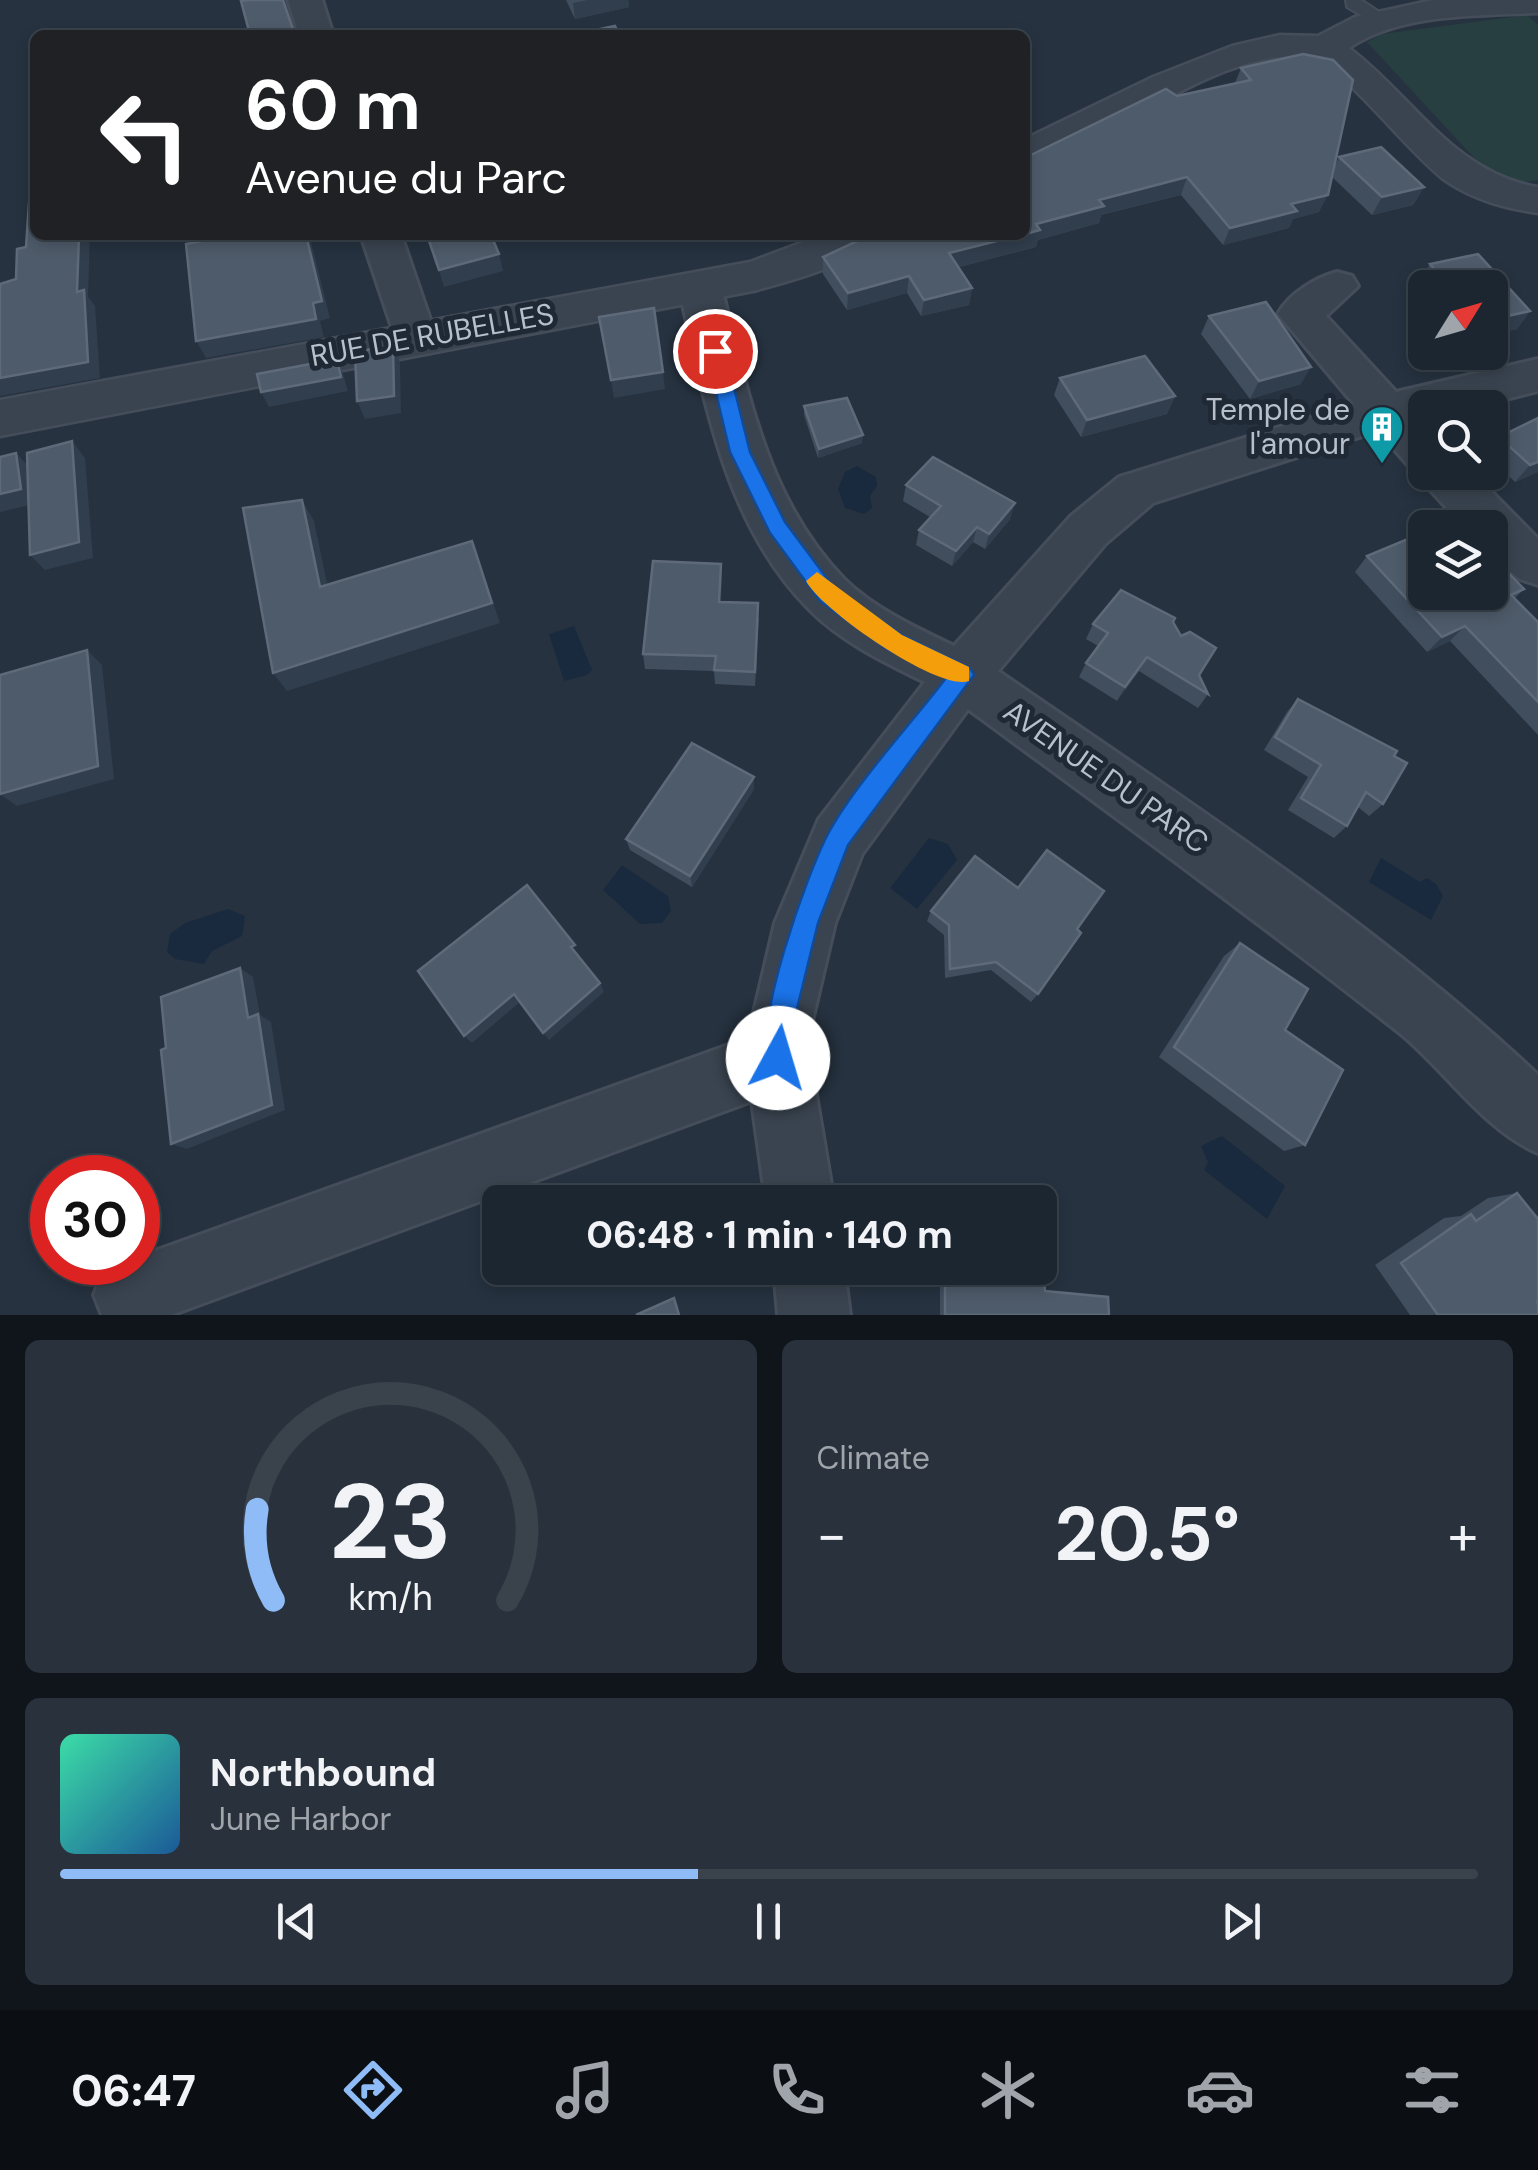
<!DOCTYPE html>
<html lang="en">
<head>
<meta charset="utf-8">
<style>
	body { margin:0; font-family:"DM Sans",sans-serif; background:#29323c; color:#f1f3f6; height:100vh; display:flex; flex-direction:column; font-size:38px; white-space:nowrap }
	* { box-sizing:border-box; margin:0 }
	p { font-size:32px; color:#a0a5ab }
	.icon { flex:none; width:55px; height:55px; fill:none; stroke:currentColor; stroke-width:2; stroke-linecap:round; stroke-linejoin:round }
	.map { position:relative; height:1315px; overflow:hidden }
	.details { display:flex; flex-direction:column; gap:25px; padding:25px; background:#0f151a; flex:1 }
	.details>* { flex:none }
	.hud { position:absolute; left:30px; top:30px; width:1000px; height:210px; border-radius:15px; box-shadow:0 5px 15px #0003,0 0 0 2px #3a434c; background:#202124; color:#fff; overflow:hidden }
	.needle { width:65px; rotate:53deg }
	.controls { position:absolute; left:1408px; top:270px; display:grid; gap:20px }
	.controls a { display:grid; place-items:center; width:100px; height:100px; border-radius:15px; background:#1c2630; box-shadow:0 5px 15px #0003,0 0 0 2px #3a434c; font-size:50px }
	.speed { position:absolute; left:30px; top:1155px; display:flex; gap:20px; font-size:50px; font-weight:700; text-align:center }
	.speed>* { display:grid; place-content:center; width:130px; height:130px; border-radius:50%; background:#1c2630; box-shadow:0 5px 15px #0003,0 0 0 2px #3a434c; line-height:1 }
	.speed .limit { border:15px solid #d22; background:#fff; color:#111 }
	.pin { position:absolute; display:grid; place-items:center; width:85px; height:85px; color:#fff; margin:-42px; border:5px solid #fff; border-radius:50%; box-shadow:0 2px 10px #0007 }
	.me { position:absolute; width:110px; margin:-55px; rotate:6deg; stroke-linejoin:round; filter:drop-shadow(0 0 8px #0008) }
	.turn { display:flex; align-items:center; gap:35px; height:210px; padding:0 50px; font-size:45px }
	.turn .icon { width:130px; height:130px; stroke-width:2.5 }
	.turn b { display:block; font-size:70px; line-height:85px }
	.big { font-size:75px; font-weight:700; line-height:1.1 }
	.details .card { flex:1; display:flex; flex-direction:column; justify-content:center; gap:15px; min-width:0; padding:0 35px; border-radius:15px; background:#29323c }
	.details .dial { align-items:center; gap:0 }
	.dial svg { height:260px; overflow:visible; fill:none; stroke:#3a434c; stroke-width:7; stroke-linecap:round; text-anchor:middle }
	.dial text { fill:#f1f3f6; stroke:none }
	.song { display:flex; align-items:center; gap:30px }
	.cover { width:120px; height:120px; border-radius:15px; background:linear-gradient(135deg,hsl(160 70% 55%),hsl(210 70% 35%)) }
	.played { height:10px; border-radius:5px; background:linear-gradient(90deg,#8fbcf6 45%,#3a434c 45%) }
	.keys { display:flex; justify-content:space-around; direction:ltr }
	.heat { display:flex; justify-content:space-between; align-items:center; font-size:55px; direction:ltr }
	.details .tiles { flex:1; display:grid; gap:25px; grid-template-columns:1fr 1fr }
	.card:last-child { grid-column:span 2 }
	.trip { position:absolute; left:482px; top:1185px; width:575px; height:100px; border-radius:15px; background:#1c2630; box-shadow:0 5px 15px #0003,0 0 0 2px #3a434c; font-weight:700; line-height:100px; text-align:center }
	.dock { display:flex; height:160px; justify-content:space-around; align-items:center; background:#0b0f13; color:#a0a5ab }
	.dock .icon { width:70px; height:70px }
	.dock .selected { color:#8fbcf6 }
	.dock b { font-size:45px; color:#f1f3f6 }
	.map>svg:first-child { display:block }
	.green { fill:#283f41 }
	.water { fill:#192a3e }
	.lines { fill:none; stroke-linecap:round; stroke-linejoin:round }
	.service-casing { stroke:#444d59; stroke-width:4 }
	.minor-casing { stroke:#444d59; stroke-width:6 }
	.tertiary-casing { stroke:#444d59; stroke-width:5 }
	.service { fill:#3a4450; fill-rule:evenodd }
	.minor { fill:#3a4450; fill-rule:evenodd }
	.tertiary { fill:#3a4450; fill-rule:evenodd }
	.wall { fill:#414e5e }
	.shaded-wall { fill:#313e4d }
	.building { fill:#4e5b6a; stroke:#5e6a79; stroke-width:2.5 }
	.route { fill:#1a73e8; stroke:#114b97; stroke-width:2.5 }
	.slow { fill:#f59e0b }
	.labels { text-anchor:middle; stroke-width:10; stroke-linejoin:round; paint-order:stroke }
	.street-label { font-size:30px; fill:#b7bfca; stroke:#1f2935 }
	.poi-label { font-size:30px; fill:#b7bfca; stroke:#1f2935; text-anchor:end }
</style>
</head>
<body>
<div class="map">
<svg width="1538" height="1315" viewBox="0 0 1538 1315">
	<rect width="100%" height="100%" fill="#263240"/>
	<path class="green" d="M 1527,15 L 1538,25 L 1538,180 L 1521,183 L 1490,175 L 1367,42 L 1382,34 Z"/>
	<g class="water">
		<path d="M 857,466 L 876,477 L 877,486 L 870,496 L 872,508 L 864,514 L 845,508 L 838,489 L 845,472 Z"/>
		<path d="M 574,626 L 592,670 L 587,675 L 564,681 L 549,634 Z"/>
		<path d="M 929,838 L 948,844 L 957,860 L 917,909 L 890,888 Z"/>
		<path d="M 1381,858 L 1420,882 L 1427,878 L 1436,884 L 1443,896 L 1431,920 L 1369,882 Z"/>
		<path d="M 622,865 L 668,896 L 671,911 L 662,923 L 640,924 L 603,890 Z"/>
		<path d="M 228,909 L 245,916 L 242,936 L 212,951 L 204,964 L 175,959 L 167,952 L 170,934 L 185,923 Z"/>
		<path d="M 1222,1136 L 1285,1186 L 1267,1219 L 1204,1170 L 1208,1162 L 1201,1146 Z"/>
	</g>
	<g class="lines">
		<g class="service-casing">
			<path id="service" d="M 1346,0 L 1361,0 L 1393,21 L 1378,25 L 1347,7 Z"/>
		</g>
		<g class="minor-casing">
			<g id="minor">
				<path d="M 288,0 L 322,0 L 333,35 L 299,35 Z"/>
				<path d="M 361,235 L 401,235 L 436,337 L 429,348 L 414,352 L 399,348 Z"/>
				<path d="M 1337,272 L 1352,276 L 1358,286 L 1326,316 L 1396,392 L 1538,359 L 1538,391 L 1470,408 L 1425,408 L 1425,472 L 1472,472 L 1538,539 L 1538,585 L 1520,579 L 1490,556 L 1490,528 L 1465,528 L 1426,485 L 1421,469 L 1409,466 L 1378,431 L 1153,503 L 1105,544 L 998,671 C 1183,799 1374,921 1538,1075 L 1538,1153 C 1484,1130 1446,1071 1401,1034 C 1259,922 1114,816 968,709 L 862,854 L 835,923 L 812,1021 L 810,1059 L 834,1202 L 766,1202 L 752,1101 L 171,1315 L 102,1315 L 94,1295 L 104,1270 L 138,1262 L 138,1257 L 748,1038 L 775,923 L 819,819 L 925,682 C 886,663 840,641 809,609 C 724,523 705,399 679,287 L 685,277 L 700,273 L 715,277 L 721,287 C 748,391 766,499 844,579 C 873,608 918,629 954,646 L 1071,516 L 1119,477 L 1354,404 L 1278,314 C 1289,294 1315,278 1337,272 Z"/>
				<path d="M 774,1268 L 844,1268 L 850,1315 L 778,1315 Z"/>
			</g>
		</g>
		<g class="tertiary-casing">
			<g id="tertiary">
				<path d="M 1433,0 L 1538,0 L 1538,13 C 1478,16 1401,13 1349,48 C 1412,95 1454,174 1538,187 L 1538,213 C 1505,208 1474,200 1446,181 C 1408,153 1347,70 1312,58 C 1304,54 1291,56 1282,57 C 1192,66 1108,146 1025,167 L 1025,139 L 1153,77 L 1232,46 L 1280,35 L 1318,36 L 1355,17 Z"/>
				<path d="M 822,235 L 879,235 C 861,263 786,282 753,291 L 0,436 L 0,400 L 750,262 Z"/>
			</g>
		</g>
		<use href="#service" class="service"/>
		<use href="#minor" class="minor"/>
		<use href="#tertiary" class="tertiary"/>
	</g>
	<g class="wall">
		<path d="M 566,0 L 628,0 L 629,7 L 575,19 Z"/>
		<path d="M 1241,68 L 1334,168 L 1339,157 L 1424,187 L 1413,205 L 1372,215 L 1332,177 L 1319,212 L 1293,219 L 1289,228 L 1223,245 L 1181,195 L 1101,215 L 1099,223 L 1038,240 L 1036,247 L 959,267 L 972,288 L 969,305 L 921,316 L 907,293 L 847,310 L 823,274 L 823,257 L 1177,96 L 1235,83 Z"/>
		<path d="M 1478,254 L 1530,311 L 1517,329 L 1490,335 L 1490,288 L 1425,288 L 1425,290 L 1419,282 L 1430,264 Z"/>
		<path d="M 1209,316 L 1301,384 L 1250,399 L 1201,334 Z"/>
		<path d="M 1060,378 L 1175,396 L 1167,414 L 1081,437 L 1054,395 Z"/>
		<path d="M 804,406 L 862,443 L 818,458 L 804,415 Z"/>
		<path d="M 1499,437 L 1538,472 L 1515,482 L 1490,458 L 1490,448 Z"/>
		<path d="M 906,485 L 1010,519 L 985,549 L 973,542 L 952,566 L 916,545 L 919,530 L 930,517 L 903,501 Z"/>
		<path d="M 1367,556 L 1425,592 L 1524,589 L 1514,599 L 1538,622 L 1538,735 L 1450,641 L 1427,652 L 1355,572 Z"/>
		<path d="M 721,564 L 721,602 L 759,618 L 755,686 L 715,684 L 714,671 L 645,669 L 643,654 Z"/>
		<path d="M 1173,622 L 1208,694 L 1198,708 L 1139,671 L 1117,701 L 1079,677 L 1086,663 L 1098,646 L 1086,639 L 1093,624 Z"/>
		<path d="M 1298,699 L 1394,756 L 1383,804 L 1369,816 L 1358,807 L 1347,826 L 1334,838 L 1288,810 L 1308,777 L 1264,750 L 1287,712 Z"/>
		<path d="M 754,777 L 754,789 L 692,887 L 630,850 L 626,839 Z"/>
		<path d="M 931,911 L 1077,929 L 1038,994 L 1031,1002 L 991,970 L 945,978 L 944,935 L 927,921 Z"/>
		<path d="M 1240,943 L 1285,1030 L 1305,1145 L 1284,1151 L 1159,1057 L 1224,956 Z"/>
		<path d="M 1517,1193 L 1538,1315 L 1410,1315 L 1375,1265 L 1444,1218 L 1461,1216 L 1488,1198 Z"/>
		<path d="M 945,1268 L 1045,1291 L 1109,1315 L 940,1315 L 940,1270 Z"/>
	</g>
	<g class="shaded-wall">
		<path d="M 587,0 L 628,0 L 629,7 L 575,19 L 573,3 Z"/>
		<path d="M 1187,177 L 1181,195 L 1101,215 L 1099,223 L 1038,240 L 1036,247 L 947,270 L 949,253 L 1025,235 L 1036,224 L 1099,200 Z"/>
		<path d="M 1424,187 L 1413,205 L 1372,215 L 1382,197 Z"/>
		<path d="M 1328,195 L 1319,212 L 1293,219 L 1289,228 L 1223,245 L 1230,228 L 1291,204 Z"/>
		<path d="M 79,235 L 90,235 L 88,297 L 95,306 L 100,378 L 0,396 L 0,378 L 77,292 Z"/>
		<path d="M 301,235 L 323,235 L 310,238 L 330,318 L 320,321 L 324,337 L 206,358 L 196,341 Z"/>
		<path d="M 499,254 L 503,271 L 444,287 L 439,270 Z"/>
		<path d="M 909,276 L 907,293 L 847,310 L 848,293 Z"/>
		<path d="M 972,288 L 969,305 L 921,316 L 924,300 Z"/>
		<path d="M 1530,311 L 1517,329 L 1490,335 L 1490,320 Z"/>
		<path d="M 393,345 L 400,363 L 401,413 L 365,419 L 357,401 Z"/>
		<path d="M 337,359 L 343,374 L 348,391 L 269,407 L 261,392 Z"/>
		<path d="M 1311,367 L 1301,384 L 1250,399 L 1259,381 Z"/>
		<path d="M 663,372 L 665,389 L 614,398 L 611,380 Z"/>
		<path d="M 1175,396 L 1167,414 L 1081,437 L 1087,420 Z"/>
		<path d="M 863,435 L 862,443 L 818,458 L 819,449 Z"/>
		<path d="M 72,441 L 85,458 L 93,558 L 45,570 L 30,555 Z"/>
		<path d="M 16,453 L 30,468 L 34,504 L 0,512 L 0,494 Z"/>
		<path d="M 1538,462 L 1538,472 L 1515,482 L 1530,465 Z"/>
		<path d="M 302,500 L 314,521 L 332,607 L 320,587 Z"/>
		<path d="M 1015,503 L 1010,519 L 985,549 L 989,534 Z"/>
		<path d="M 977,527 L 973,542 L 952,566 L 956,551 Z"/>
		<path d="M 472,541 L 500,623 L 287,691 L 273,673 Z"/>
		<path d="M 721,564 L 722,580 L 720,617 L 719,602 Z"/>
		<path d="M 1465,626 L 1450,641 L 1427,652 L 1442,637 Z"/>
		<path d="M 87,650 L 102,665 L 114,779 L 17,806 L 0,794 Z"/>
		<path d="M 1147,657 L 1139,671 L 1117,701 L 1125,687 Z"/>
		<path d="M 754,777 L 754,789 L 692,887 L 690,876 Z"/>
		<path d="M 240,968 L 253,977 L 260,1015 L 271,1022 L 285,1110 L 187,1149 L 171,1144 L 248,1018 Z"/>
		<path d="M 600,983 L 604,992 L 549,1040 L 543,1033 Z"/>
		<path d="M 514,994 L 520,1002 L 472,1043 L 464,1036 Z"/>
	</g>
	<g class="building">
		<path d="M 248,0 L 283,0 L 295,35 L 250,35 L 241,1 Z"/>
		<path d="M 615,26 L 620,35 L 571,35 Z"/>
		<path d="M 1303,54 L 1333,60 L 1353,80 L 1328,195 L 1291,204 L 1297,211 L 1230,228 L 1187,177 L 1099,200 L 1104,206 L 1036,224 L 1040,230 L 1025,234 L 1025,158 L 1166,89 L 1177,96 L 1251,80 L 1241,68 Z"/>
		<path d="M 1381,147 L 1424,187 L 1382,197 L 1339,157 Z"/>
		<path d="M 35,188 L 35,235 L 79,235 L 77,292 L 84,290 L 88,362 L 0,378 L 0,284 L 16,279 L 17,249 L 26,247 L 30,189 Z"/>
		<path d="M 233,235 L 306,235 L 322,301 L 313,303 L 316,319 L 196,341 L 186,244 Z"/>
		<path d="M 427,235 L 491,235 L 499,254 L 439,270 Z"/>
		<path d="M 870,235 L 1021,235 L 949,253 L 972,288 L 924,300 L 909,276 L 848,293 L 823,257 Z"/>
		<path d="M 1478,254 L 1530,311 L 1490,320 L 1490,288 L 1451,288 L 1430,264 Z"/>
		<path d="M 1266,302 L 1311,367 L 1259,381 L 1209,316 Z"/>
		<path d="M 654,308 L 663,372 L 611,380 L 599,317 Z"/>
		<path d="M 393,345 L 394,396 L 357,401 L 355,352 Z"/>
		<path d="M 1145,356 L 1175,396 L 1087,420 L 1060,378 Z"/>
		<path d="M 337,359 L 341,377 L 261,392 L 257,374 Z"/>
		<path d="M 847,398 L 863,435 L 819,449 L 804,406 Z"/>
		<path d="M 1538,418 L 1538,462 L 1530,465 L 1499,437 Z"/>
		<path d="M 72,441 L 79,542 L 30,555 L 27,453 Z"/>
		<path d="M 16,453 L 21,489 L 0,494 L 0,457 Z"/>
		<path d="M 933,457 L 1015,503 L 989,534 L 977,527 L 956,551 L 919,530 L 941,506 L 906,485 Z"/>
		<path d="M 302,500 L 320,587 L 472,541 L 492,603 L 273,673 L 243,508 Z"/>
		<path d="M 1420,534 L 1425,540 L 1425,592 L 1490,592 L 1490,554 L 1524,589 L 1511,595 L 1538,622 L 1538,702 L 1465,626 L 1442,637 L 1367,556 Z"/>
		<path d="M 653,561 L 721,564 L 719,602 L 758,603 L 755,672 L 714,670 L 716,656 L 643,654 Z"/>
		<path d="M 1121,590 L 1175,618 L 1173,622 L 1181,636 L 1190,632 L 1216,648 L 1199,675 L 1208,694 L 1147,657 L 1125,687 L 1086,663 L 1108,633 L 1093,624 Z"/>
		<path d="M 87,650 L 98,766 L 0,794 L 0,675 Z"/>
		<path d="M 1298,699 L 1397,751 L 1394,756 L 1407,763 L 1383,804 L 1366,792 L 1347,826 L 1301,798 L 1321,765 L 1275,737 Z"/>
		<path d="M 692,743 L 754,777 L 690,876 L 626,839 Z"/>
		<path d="M 1047,850 L 1104,891 L 1077,929 L 1081,933 L 1038,994 L 996,962 L 950,969 L 949,925 L 931,911 L 975,856 L 1018,888 Z"/>
		<path d="M 527,885 L 575,945 L 571,947 L 600,983 L 543,1033 L 514,994 L 464,1036 L 418,971 Z"/>
		<path d="M 1240,943 L 1308,989 L 1285,1030 L 1343,1070 L 1305,1145 L 1174,1047 Z"/>
		<path d="M 240,968 L 248,1018 L 258,1014 L 272,1105 L 171,1144 L 161,1050 L 166,1048 L 161,997 Z"/>
		<path d="M 1517,1193 L 1538,1219 L 1538,1301 L 1537,1302 L 1538,1304 L 1538,1315 L 1438,1315 L 1401,1263 L 1471,1214 L 1476,1221 Z"/>
		<path d="M 945,1268 L 1044,1277 L 1045,1291 L 1108,1297 L 1109,1315 L 945,1315 Z"/>
		<path d="M 674,1298 L 679,1315 L 636,1315 Z"/>
	</g>
	<path class="route" d="M 715,344 L 725,351 L 750,452 L 785,522 L 835,589 L 902,635 L 970,668 L 974,675 L 848,845 L 818,923 L 794,1021 L 788,1068 L 778,1072 L 769,1068 C 752,1027 807,873 829,832 C 855,784 912,723 946,678 L 887,649 L 820,601 L 770,533 L 730,452 L 706,351 Z"/>
	<path class="slow" d="M 817,572 L 902,635 L 969,667 L 969,681 C 939,692 821,610 806,581 Z"/>
	<defs>
		<g id="building-pin" transform="scale(2.25)"><path d="M0 17L-7.5 6A9.5 9.5 0 1 1 7.5 6Z" fill="#0f9aa8" stroke="#1f2935"/><path d="M-4-6H4V6H1V3H-1V6H-4ZM-2.5-4.3h1.7v1.8h-1.7ZM.8-4.3h1.7v1.8H.8ZM-2.5-1h1.7V.8h-1.7ZM.8-1h1.7V.8H.8Z" fill="#fff"/></g>
	</defs>
	<g fill-rule="evenodd">
		<use href="#building-pin" x="1382" y="427"/>
	</g>
	<g class="labels">
		<g class="street-label">
			<text transform="translate(432 335) rotate(-10)" y="10">RUE DE RUBELLES</text>
			<text transform="translate(1106 777) rotate(35)" y="10">AVENUE DU PARC</text>
		</g>
		<g class="poi-label">
			<text x="1350" y="420">Temple de<tspan x="1350" dy="34">l'amour</tspan></text>
		</g>
	</g>
</svg>
<div class="controls">
<a><svg class="needle" viewBox="-14 -14 28 28"><path d="M0-13l5 13h-10z" fill="#e53935"/><path d="M0 13l5-13h-10z" fill="#a0a5ab"/></svg></a>
<a><svg class="icon" aria-label="search" viewBox="0 0 24 24"><circle cx="10" cy="10" r="6"/><path d="M15 15l6 6"/></svg></a>
<a><svg class="icon" aria-label="layers" viewBox="0 0 24 24"><path d="M12 4l9 5-9 5-9-5zM3 14l9 5 9-5"/></svg></a>
</div>
<div class="speed"><div class="limit">30</div></div>
<div class="pin" style="left:715px;top:351px;background:#d93025"><svg class="icon" aria-label="arrive" viewBox="0 0 24 24"><path d="M6 21V4h12l-3 4 3 4H6"/></svg></div>
<svg class="me" style="left:778px;top:1058px" viewBox="-20 -20 40 40"><circle r="19" fill="#fff"/><path d="M0-13L10 11 0 6-10 11z" fill="#1a73e8"/></svg>
<div class="trip">06:48 · 1 min · 140 m</div>
<div class="hud">
<div class="turn"><svg class="icon" aria-label="left" viewBox="0 0 24 24"><path d="M17 20v-9H6M10 6l-5 5 5 5"/></svg><div><b>60 m</b>Avenue du Parc</div></div>
</div>
</div>
<section class="details">
<div class="tiles">
<div class="card dial"><svg viewBox="0 0 100 80">
<path d="M14 69A42 42 0 1 1 86 69"/>
<path d="M14 69A42 42 0 0 1 9 41" stroke="#8fbcf6"/>
<text x="50" y="56" font-size="32" font-weight="700">23</text>
<text x="50" y="72" font-size="11">km/h</text>
</svg></div>
<div class="card"><p>Climate</p>
<div class="heat"><a>−</a><b class="big">20.5°</b><a>+</a></div>
</div>
<div class="card">
<div class="song"><i class="cover"></i><div><b>Northbound</b><p>June Harbor</p></div></div>
<div class="played"></div>
<div class="keys"><svg class="icon" aria-label="previous" viewBox="0 0 24 24"><path d="M18 5L8 12l10 7zM5 5v14"/></svg><svg class="icon" aria-label="pause" viewBox="0 0 24 24"><path d="M8 5v14M16 5v14"/></svg><svg class="icon" aria-label="next" viewBox="0 0 24 24"><path d="M6 5l10 7-10 7zM19 5v14"/></svg></div>
</div>
</div>
</section>
<nav class="dock">
<b>06:47</b>
<svg class="icon selected" aria-label="directions" viewBox="0 0 24 24"><path d="M12 3l9 9-9 9-9-9zM9 14v-3h6M13 9l2 2-2 2"/></svg>
<svg class="icon" aria-label="music" viewBox="0 0 24 24"><path d="M9 18V5l10-2v13"/><circle cx="6" cy="18" r="3"/><circle cx="16" cy="16" r="3"/></svg>
<svg class="icon" aria-label="phone" viewBox="0 0 24 24"><path d="M5 4h4l2 5-3 2q2 4 5 5l2-3 5 2v4C11 20 4 13 5 4z"/></svg>
<svg class="icon" aria-label="climate" viewBox="0 0 24 24"><path d="M12 3v18M4 7l16 10M4 17L20 7"/></svg>
<svg class="icon" aria-label="car" viewBox="0 0 24 24"><path d="M5 17H2v-5l4-1 3-4h7l3 4 3 1v5h-3M9 17h6M6 11h13"/><circle cx="7" cy="17" r="2"/><circle cx="17" cy="17" r="2"/></svg>
<svg class="icon" aria-label="filters" viewBox="0 0 24 24"><path d="M4 7h16M4 17h16"/><circle cx="9" cy="7" r="2"/><circle cx="15" cy="17" r="2"/></svg>
</nav>
</body>
</html>
